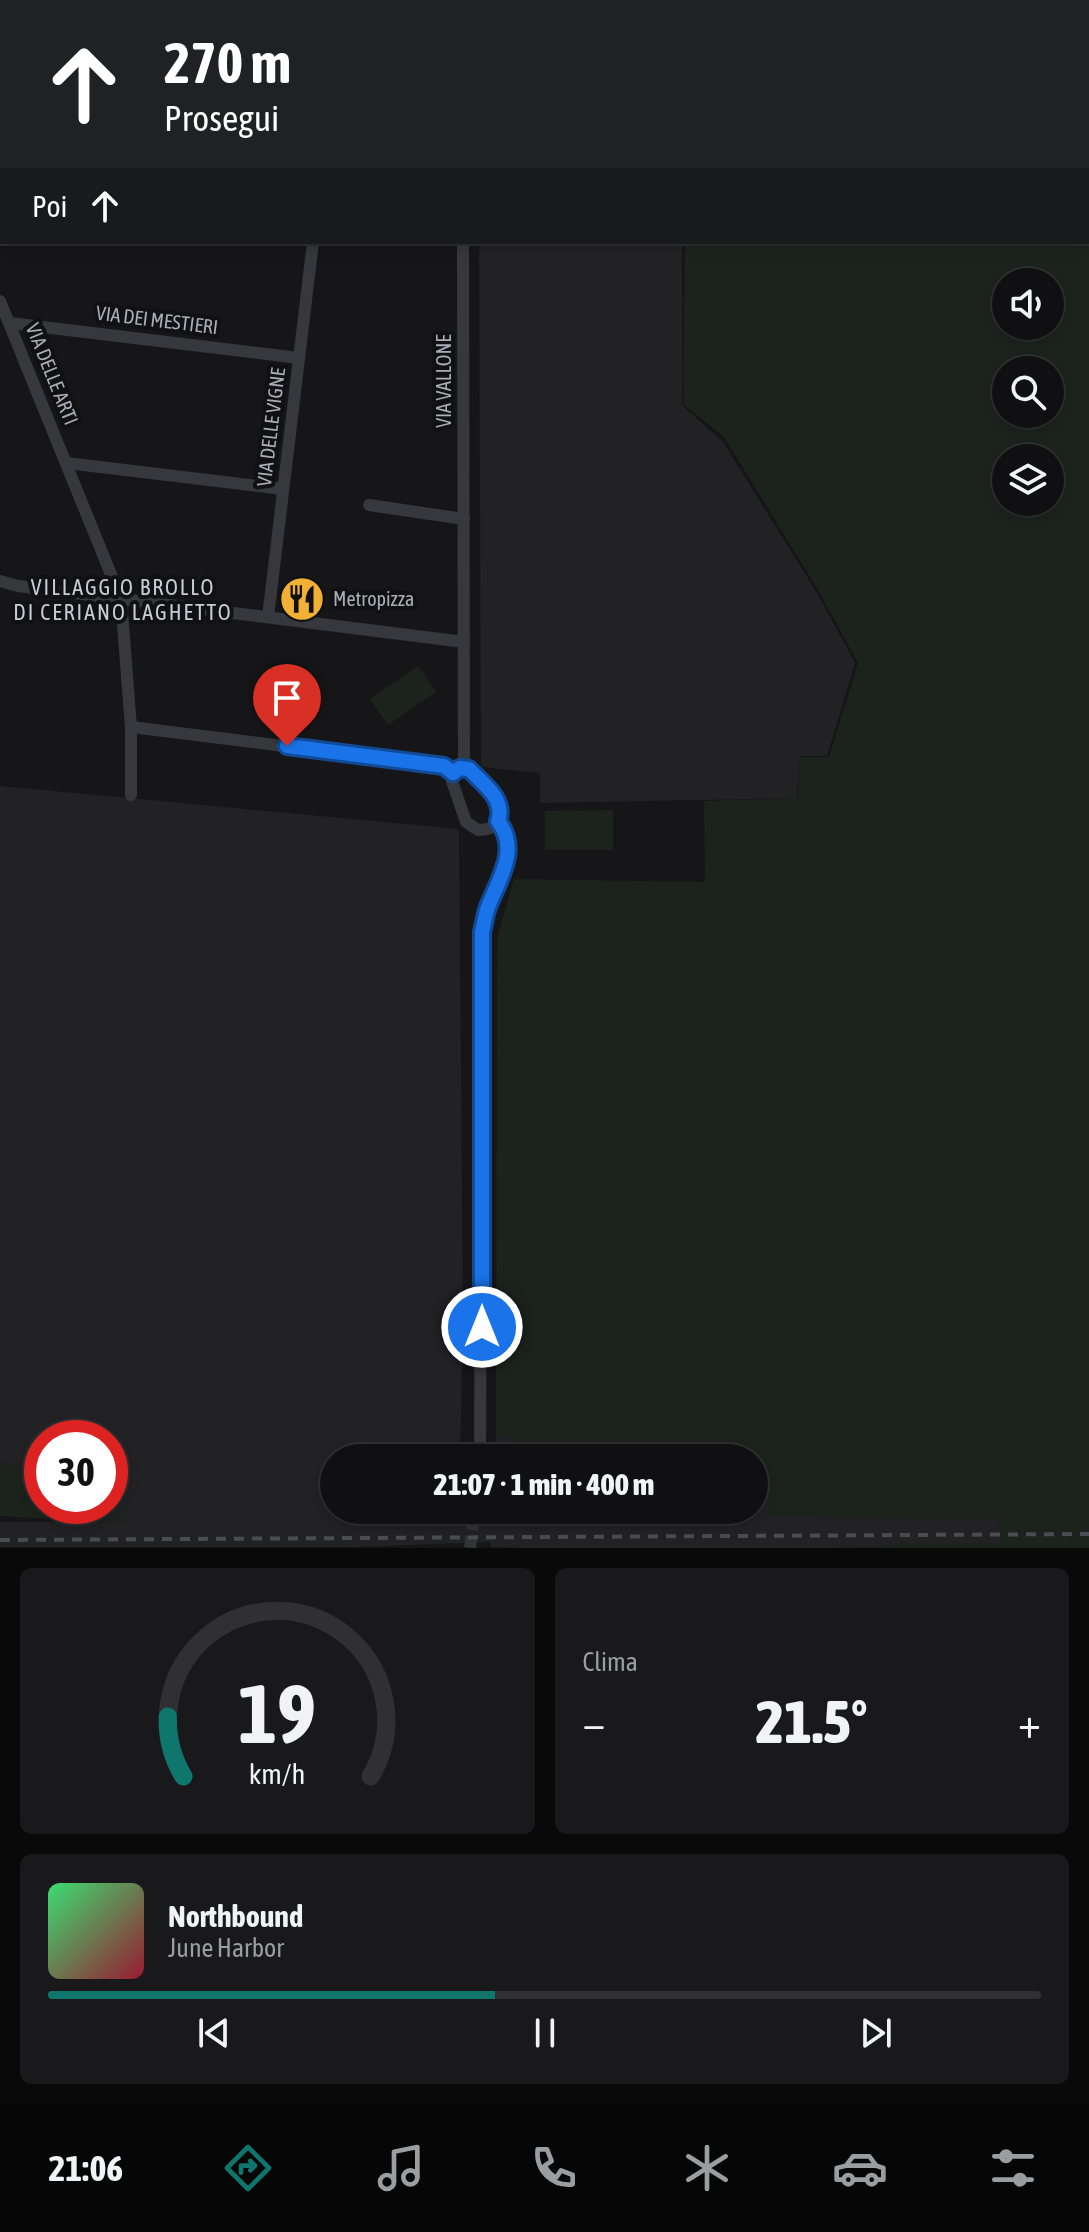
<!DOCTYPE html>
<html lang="it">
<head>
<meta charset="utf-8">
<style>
	body { margin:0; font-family:"Asap Condensed",sans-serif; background:#19191b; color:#f1f3f6; height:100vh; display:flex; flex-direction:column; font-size:30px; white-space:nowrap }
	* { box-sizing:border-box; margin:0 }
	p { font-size:26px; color:#9c9d9f }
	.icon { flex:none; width:44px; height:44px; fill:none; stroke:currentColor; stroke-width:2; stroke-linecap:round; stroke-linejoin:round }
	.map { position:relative; height:1548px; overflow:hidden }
	.drawer { display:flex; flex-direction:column; gap:20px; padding:20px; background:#09090a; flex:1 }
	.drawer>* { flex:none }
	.guide { position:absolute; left:0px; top:0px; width:1090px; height:244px; box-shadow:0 4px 12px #0003,0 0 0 2px #303032; background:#202124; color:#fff; overflow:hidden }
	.tools { position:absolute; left:992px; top:268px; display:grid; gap:16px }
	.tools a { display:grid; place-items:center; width:72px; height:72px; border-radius:50%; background:#101012; box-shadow:0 4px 12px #0003,0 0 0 2px #303032; font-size:40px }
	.speed { position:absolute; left:24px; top:1420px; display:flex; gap:16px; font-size:40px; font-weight:700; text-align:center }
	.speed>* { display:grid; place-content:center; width:104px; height:104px; border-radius:50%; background:#101012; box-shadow:0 4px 12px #0003,0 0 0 2px #303032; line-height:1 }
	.speed .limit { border:12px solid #d22; background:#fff; color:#111 }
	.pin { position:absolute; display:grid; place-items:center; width:68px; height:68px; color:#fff; margin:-82px -34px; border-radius:50% 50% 50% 0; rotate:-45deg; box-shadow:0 0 8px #0007 }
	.pin .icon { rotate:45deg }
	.me { position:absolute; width:88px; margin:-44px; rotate:0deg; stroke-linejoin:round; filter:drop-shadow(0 0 6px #0008) }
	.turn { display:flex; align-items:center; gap:28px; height:168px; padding:0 32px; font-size:36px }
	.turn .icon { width:104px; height:104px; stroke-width:2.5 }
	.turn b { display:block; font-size:56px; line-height:68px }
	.then { display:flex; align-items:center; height:76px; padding:0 32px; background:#0003; gap:16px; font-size:30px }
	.big { font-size:60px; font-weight:800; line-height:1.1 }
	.drawer .card { flex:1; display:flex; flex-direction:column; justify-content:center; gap:12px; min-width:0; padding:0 28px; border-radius:12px; background:#19191b }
	.drawer .dial { align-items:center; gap:0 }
	.dial svg { height:208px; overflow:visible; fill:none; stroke:#303032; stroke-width:7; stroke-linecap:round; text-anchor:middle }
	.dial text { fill:#f1f3f6; stroke:none }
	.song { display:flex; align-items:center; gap:24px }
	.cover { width:96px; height:96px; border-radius:12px; background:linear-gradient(135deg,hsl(140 70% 55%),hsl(350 70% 35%)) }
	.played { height:8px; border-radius:4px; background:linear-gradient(90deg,#0f766e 45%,#303032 45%) }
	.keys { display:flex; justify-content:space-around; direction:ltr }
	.heat { display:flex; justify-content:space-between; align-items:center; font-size:44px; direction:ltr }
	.drawer .tiles { flex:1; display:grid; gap:20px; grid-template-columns:1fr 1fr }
	.card:last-child { grid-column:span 2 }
	.trip { position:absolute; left:320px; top:1444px; width:448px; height:80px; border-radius:40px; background:#101012; box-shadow:0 4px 12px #0003,0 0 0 2px #303032; font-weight:800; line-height:80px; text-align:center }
	.menu { display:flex; height:128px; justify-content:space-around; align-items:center; background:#060607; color:#9c9d9f }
	.menu .icon { width:56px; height:56px }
	.menu .on { color:#0f766e }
	.menu b { font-size:36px; color:#f1f3f6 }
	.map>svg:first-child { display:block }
	.built { fill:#222225 }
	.green { fill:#1c231d; fill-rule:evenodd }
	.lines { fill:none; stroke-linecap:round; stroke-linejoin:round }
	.street-tunnel { stroke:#333438; stroke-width:12; stroke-dasharray:12 6; stroke-linecap:butt }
	.street { stroke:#37383d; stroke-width:12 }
	.primary { stroke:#53555c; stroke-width:18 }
	.rail { stroke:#4a4c52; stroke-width:4; stroke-dasharray:10 8; stroke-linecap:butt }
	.route-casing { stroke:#114b97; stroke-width:20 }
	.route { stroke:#1a73e8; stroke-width:14 }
	.labels { text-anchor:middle; stroke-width:8; stroke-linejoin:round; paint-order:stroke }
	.street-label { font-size:20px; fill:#a8adb8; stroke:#111113 }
	.poi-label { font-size:20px; fill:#a8adb8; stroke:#111113; text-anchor:start }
	.neighbourhood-label { font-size:22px; letter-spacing:2px; fill:#c9ccd4; stroke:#111113 }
</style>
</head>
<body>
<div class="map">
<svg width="1089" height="1548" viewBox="0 0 1089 1548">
	<rect width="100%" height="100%" fill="#161618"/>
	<g class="built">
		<path d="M 479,242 L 682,242 L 682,405 L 723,442 L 817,593 L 855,663 L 827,756 L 799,756 L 797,798 L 540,803 L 540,773 L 481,767 Z"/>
		<path d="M 0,786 L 459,829 L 463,1314 L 460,1458 L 334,1458 L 334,1510 L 458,1510 L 458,1523 L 488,1524 L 490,1510 L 754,1510 L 754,1475 L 768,1475 L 770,1517 L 1089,1517 L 1089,1543 L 896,1543 L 895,1547 L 832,1548 L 521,1548 L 491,1547 L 490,1542 L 356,1547 L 0,1547 L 0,1522 L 129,1522 L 96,1506 L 110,1506 L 110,1438 L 42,1438 L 42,1480 L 0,1461 Z"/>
		<path d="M 496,1435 L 589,1458 L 494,1458 Z"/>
	</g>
	<g class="green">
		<path d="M 831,0 L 1089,0 L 1089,1548 L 832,1548 L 895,1547 L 895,1543 L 1000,1543 L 999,1518 L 769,1517 L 768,1475 L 754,1475 L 754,1458 L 589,1458 L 496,1435 L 497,938 L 514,879 L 705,882 L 704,801 L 798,798 L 799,757 L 829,757 L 858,663 L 820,593 L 724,437 L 683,404 L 685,242 L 1088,242 L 1088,2 L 830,2 ZM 1006,282 L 1050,282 L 1050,326 L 1006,326 ZM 1006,370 L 1050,370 L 1050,414 L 1006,414 ZM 1006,458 L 1050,458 L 1050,502 L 1006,502 Z"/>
		<path d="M 418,666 L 436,692 L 388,725 L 370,699 Z"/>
		<path d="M 613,810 L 613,850 L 545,850 L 545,811 Z"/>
		<path d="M 0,1461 L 42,1480 L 42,1506 L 96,1506 L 131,1523 L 0,1516 Z"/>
	</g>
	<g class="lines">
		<path class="street-tunnel" d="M 470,1548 L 475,1510"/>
		<g class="street">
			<path d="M 462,0 L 462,2"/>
			<path d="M 165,2 L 166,0"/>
			<path d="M 2,4 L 2,14"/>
			<path d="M 0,192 L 2,192"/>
			<path d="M 463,242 L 464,768"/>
			<path d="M 0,301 L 121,599 L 131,727 L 131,795"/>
			<path d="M 10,323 L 299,358"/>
			<path d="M 67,463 L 283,489"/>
			<path d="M 369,505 L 464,519"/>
			<path d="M 0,581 L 18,586 L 464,642"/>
			<path d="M 268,617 L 313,242"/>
			<path d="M 131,727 L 444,766 L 453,773"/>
			<path d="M 460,768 C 481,769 528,829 478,830 L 466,822 L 452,781 L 453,773 Z"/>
			<path d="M 480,1458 L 482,932 C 483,926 484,919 486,913 C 495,882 522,852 498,821"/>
		</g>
		<g class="primary">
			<path d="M 0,43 L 2,43"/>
			<path d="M 1088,163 L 1089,163"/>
		</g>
		<path class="rail" d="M 0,1540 L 1089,1534"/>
	</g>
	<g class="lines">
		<g class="route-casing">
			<path id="route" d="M 287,746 L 444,766 L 453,773 L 460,768 L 469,769 C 482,783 506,799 498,821 C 520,849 499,879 488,907 C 485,915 484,924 482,932 L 482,1327"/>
		</g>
		<use href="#route" class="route"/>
	</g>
	<defs>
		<g id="restaurant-disc" transform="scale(2.3)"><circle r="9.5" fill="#f2b134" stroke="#111113"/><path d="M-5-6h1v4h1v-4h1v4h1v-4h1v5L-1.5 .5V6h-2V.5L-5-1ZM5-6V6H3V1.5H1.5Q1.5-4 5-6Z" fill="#111"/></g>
	</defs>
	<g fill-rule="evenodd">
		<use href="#restaurant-disc" x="302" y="599"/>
	</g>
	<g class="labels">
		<g class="street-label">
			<text transform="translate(157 320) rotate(7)" y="7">VIA DEI MESTIERI</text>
			<text transform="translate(52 374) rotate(68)" y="7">VIA DELLE ARTI</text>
			<text transform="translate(444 381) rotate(-90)" y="7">VIA VALLONE</text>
			<text transform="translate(271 427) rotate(-83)" y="7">VIA DELLE VIGNE</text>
		</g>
		<g class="poi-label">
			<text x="333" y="606">Metropizza</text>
		</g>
		<g class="neighbourhood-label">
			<text x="123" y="595">VILLAGGIO BROLLO<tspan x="123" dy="25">DI CERIANO LAGHETTO</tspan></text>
		</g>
	</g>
</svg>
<div class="tools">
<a><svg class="icon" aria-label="sound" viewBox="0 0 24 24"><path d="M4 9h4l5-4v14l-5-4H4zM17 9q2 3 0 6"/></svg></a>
<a><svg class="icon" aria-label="search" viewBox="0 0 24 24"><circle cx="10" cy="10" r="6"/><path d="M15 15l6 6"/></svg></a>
<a><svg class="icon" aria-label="layers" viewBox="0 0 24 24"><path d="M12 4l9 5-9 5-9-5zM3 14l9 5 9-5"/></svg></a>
</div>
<div class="speed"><div class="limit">30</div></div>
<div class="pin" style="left:287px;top:746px;background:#d93025"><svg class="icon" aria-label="arrive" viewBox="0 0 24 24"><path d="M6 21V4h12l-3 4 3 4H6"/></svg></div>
<svg class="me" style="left:482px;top:1327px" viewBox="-20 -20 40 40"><circle r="17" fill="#1a73e8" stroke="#fff" stroke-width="3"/><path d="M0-11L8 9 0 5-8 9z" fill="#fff"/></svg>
<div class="trip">21:07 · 1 min · 400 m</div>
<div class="guide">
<div class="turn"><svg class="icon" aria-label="ahead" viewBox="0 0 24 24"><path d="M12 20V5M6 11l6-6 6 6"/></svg><div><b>270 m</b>Prosegui</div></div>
<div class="then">Poi<svg class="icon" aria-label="ahead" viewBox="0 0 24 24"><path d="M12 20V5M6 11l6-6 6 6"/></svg></div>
</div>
</div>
<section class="drawer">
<div class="tiles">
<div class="card dial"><svg viewBox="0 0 100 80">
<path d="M14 69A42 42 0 1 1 86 69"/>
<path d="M14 69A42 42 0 0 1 8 46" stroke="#0f766e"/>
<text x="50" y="56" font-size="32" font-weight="700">19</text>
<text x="50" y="72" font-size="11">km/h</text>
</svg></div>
<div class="card"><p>Clima</p>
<div class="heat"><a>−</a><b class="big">21.5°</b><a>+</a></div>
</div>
<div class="card">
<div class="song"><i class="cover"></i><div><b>Northbound</b><p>June Harbor</p></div></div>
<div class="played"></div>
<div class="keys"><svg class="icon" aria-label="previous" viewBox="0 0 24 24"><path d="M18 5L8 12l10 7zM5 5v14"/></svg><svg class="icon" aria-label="pause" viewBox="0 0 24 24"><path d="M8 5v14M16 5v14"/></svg><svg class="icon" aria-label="next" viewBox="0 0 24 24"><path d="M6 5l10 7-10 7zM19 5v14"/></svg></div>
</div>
</div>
</section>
<nav class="menu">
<b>21:06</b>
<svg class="icon on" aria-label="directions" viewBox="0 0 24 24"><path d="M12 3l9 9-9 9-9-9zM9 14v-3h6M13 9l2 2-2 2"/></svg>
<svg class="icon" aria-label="music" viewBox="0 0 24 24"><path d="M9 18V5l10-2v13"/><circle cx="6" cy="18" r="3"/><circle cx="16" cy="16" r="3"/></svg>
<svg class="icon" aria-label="phone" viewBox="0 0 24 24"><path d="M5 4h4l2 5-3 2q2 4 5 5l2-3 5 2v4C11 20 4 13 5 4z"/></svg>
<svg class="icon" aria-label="climate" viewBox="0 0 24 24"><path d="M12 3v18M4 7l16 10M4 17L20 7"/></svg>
<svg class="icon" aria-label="car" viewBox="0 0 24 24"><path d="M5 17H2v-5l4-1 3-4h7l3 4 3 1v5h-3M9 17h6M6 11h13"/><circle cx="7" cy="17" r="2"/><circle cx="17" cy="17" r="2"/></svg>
<svg class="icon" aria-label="filters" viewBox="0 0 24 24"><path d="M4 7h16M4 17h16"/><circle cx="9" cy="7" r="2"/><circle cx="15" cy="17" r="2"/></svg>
</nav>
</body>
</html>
